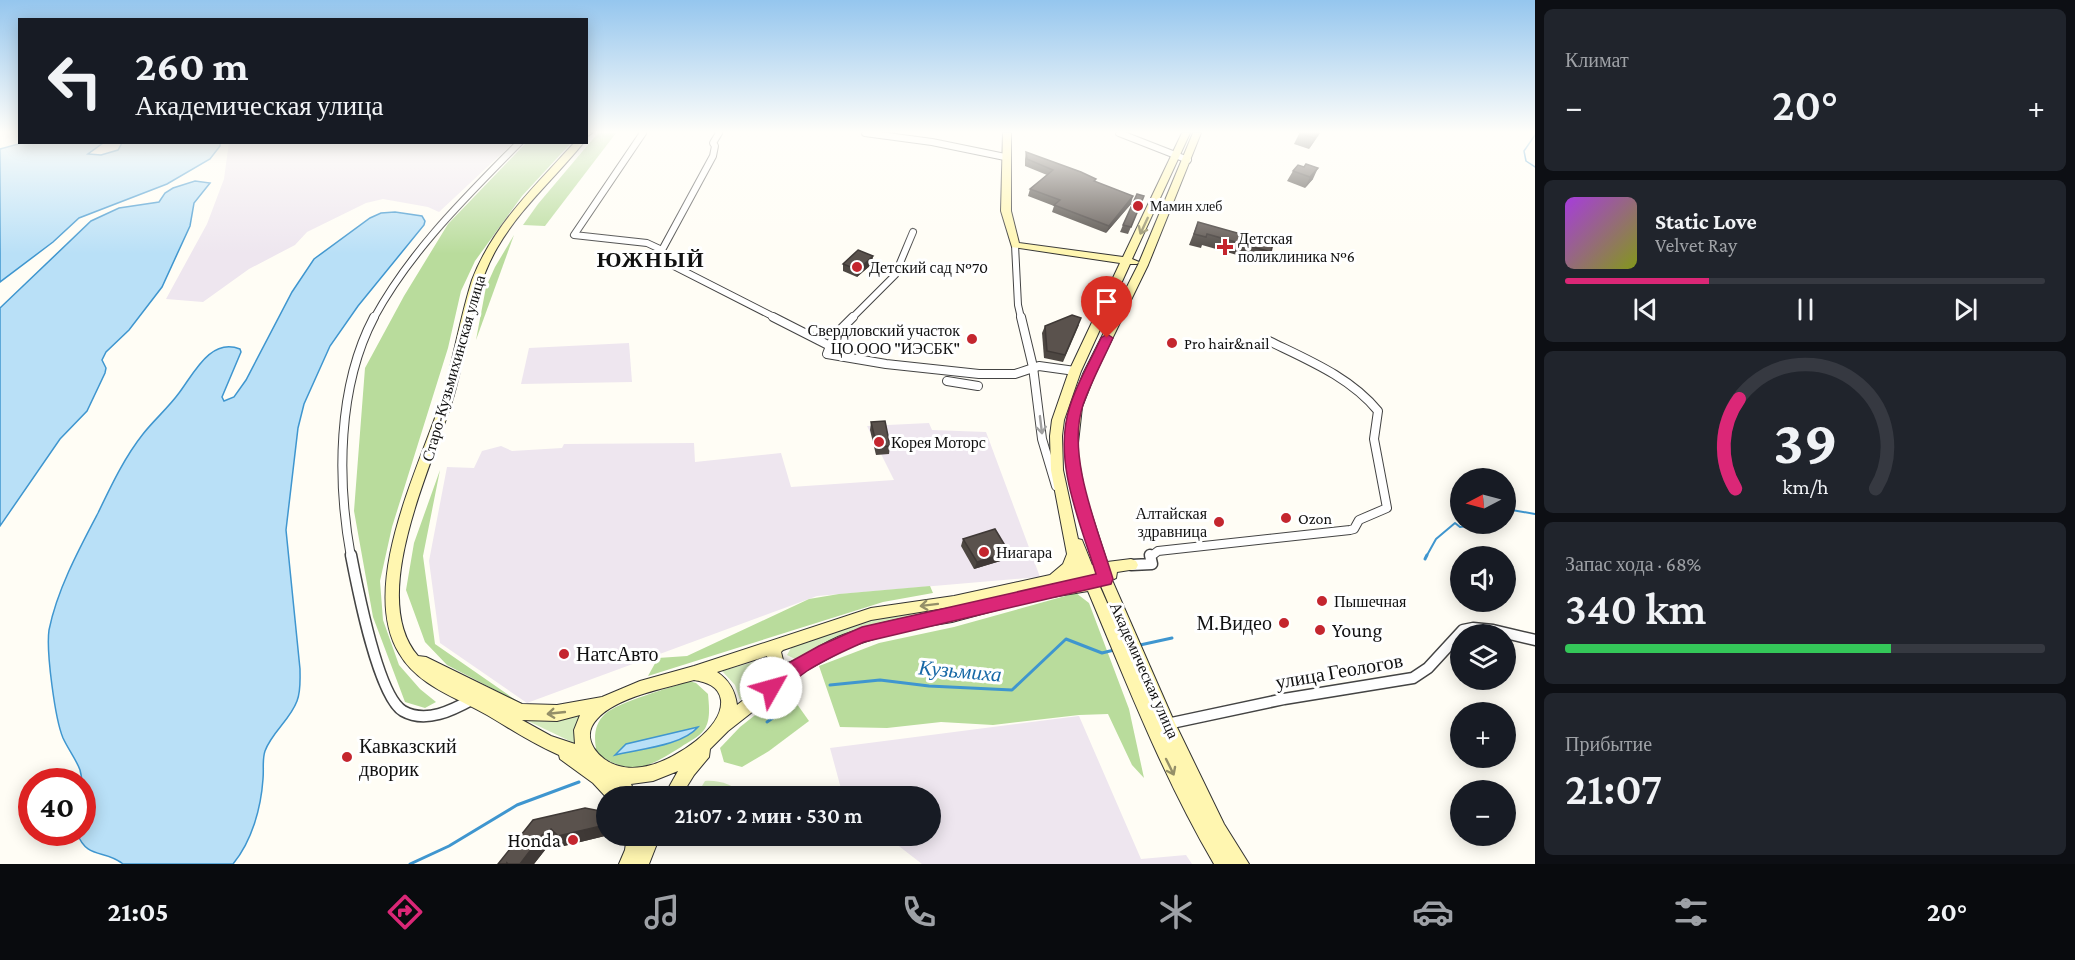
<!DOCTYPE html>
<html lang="ru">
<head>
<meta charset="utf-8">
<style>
	body { margin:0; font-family:"Crimson Pro",serif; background:#20242c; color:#f1f3f6; height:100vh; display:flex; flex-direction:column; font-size:22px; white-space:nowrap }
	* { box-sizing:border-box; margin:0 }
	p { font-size:20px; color:#9ea1a6 }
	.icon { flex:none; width:33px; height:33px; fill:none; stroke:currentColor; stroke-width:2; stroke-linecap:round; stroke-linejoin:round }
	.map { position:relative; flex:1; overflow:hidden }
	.sheet { display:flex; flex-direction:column; gap:9px; padding:9px; background:#0d0f14; width:540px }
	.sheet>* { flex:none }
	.guide { position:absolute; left:18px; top:18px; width:570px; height:126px; border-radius:0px; box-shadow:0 3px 15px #0003; background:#171b24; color:#f1f3f6; overflow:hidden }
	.needle { width:39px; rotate:264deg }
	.tools { position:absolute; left:1450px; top:468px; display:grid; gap:12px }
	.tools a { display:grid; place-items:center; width:66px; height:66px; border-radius:50%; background:#171b24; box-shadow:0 3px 15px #0003; font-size:30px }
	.speed { position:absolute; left:18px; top:768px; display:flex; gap:12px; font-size:30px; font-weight:700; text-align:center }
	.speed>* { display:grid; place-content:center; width:78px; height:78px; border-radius:50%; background:#171b24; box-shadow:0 3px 15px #0003; line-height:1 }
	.speed .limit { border:9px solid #d22; background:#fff; color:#111 }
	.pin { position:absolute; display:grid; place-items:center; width:51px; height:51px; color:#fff; margin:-62px -26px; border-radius:50% 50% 50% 0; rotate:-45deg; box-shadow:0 0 6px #0007 }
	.pin .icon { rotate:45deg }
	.me { position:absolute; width:66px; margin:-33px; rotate:52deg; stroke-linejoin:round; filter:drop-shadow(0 0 4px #0008) }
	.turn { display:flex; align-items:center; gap:21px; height:126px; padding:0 18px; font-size:27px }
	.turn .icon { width:78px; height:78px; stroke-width:2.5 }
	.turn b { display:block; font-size:42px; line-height:51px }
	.big { font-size:45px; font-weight:600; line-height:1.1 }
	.sheet .card { flex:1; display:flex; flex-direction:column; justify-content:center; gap:9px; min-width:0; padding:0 21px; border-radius:9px; background:#20242c }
	.sheet .dial { align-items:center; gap:0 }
	.dial svg { height:156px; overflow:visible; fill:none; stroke:#363941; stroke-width:7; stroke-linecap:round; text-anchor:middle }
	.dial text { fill:#f1f3f6; stroke:none }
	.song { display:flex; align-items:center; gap:18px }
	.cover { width:72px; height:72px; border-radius:9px; background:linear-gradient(135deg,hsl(280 70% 55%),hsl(70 70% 35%)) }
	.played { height:6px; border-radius:3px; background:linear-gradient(90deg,#db2777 30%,#363941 30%) }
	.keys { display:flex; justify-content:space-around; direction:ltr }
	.heat { display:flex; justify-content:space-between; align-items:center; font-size:33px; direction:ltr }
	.charge { height:9px; border-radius:4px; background:linear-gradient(90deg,#34c759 68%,#363941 0) }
	.trip { position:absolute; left:596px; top:786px; width:345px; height:60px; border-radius:30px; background:#171b24; box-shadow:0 3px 15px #0003; font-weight:600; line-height:60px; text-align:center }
	.tabs { display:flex; height:96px; justify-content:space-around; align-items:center; background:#090b0e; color:#9ea1a6 }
	.tabs .icon { width:42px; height:42px }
	.tabs .on { color:#db2777 }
	.tabs b { font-size:27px; color:#f1f3f6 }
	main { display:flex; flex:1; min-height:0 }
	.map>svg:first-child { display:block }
	.industrial { fill:#eee6ef }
	.green { fill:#d5ebbd }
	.forest { fill:#b9dc9c }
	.water { fill:#b9e0f7; stroke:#3f96cf; stroke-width:1.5 }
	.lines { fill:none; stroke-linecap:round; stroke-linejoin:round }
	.stream-far2 { stroke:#3f96cf; stroke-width:1.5 }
	.stream-far1 { stroke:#3f96cf; stroke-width:2 }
	.stream { stroke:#3f96cf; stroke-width:3 }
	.street-far2-casing { stroke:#444; stroke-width:8 }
	.street-far1-casing { stroke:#444; stroke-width:10 }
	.street-casing { stroke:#444; stroke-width:13 }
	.secondary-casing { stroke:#333; stroke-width:2 }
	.street-far2 { stroke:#fff; stroke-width:6 }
	.street-far1 { stroke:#fff; stroke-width:8 }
	.street { stroke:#fff; stroke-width:10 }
	.secondary { fill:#fff6b0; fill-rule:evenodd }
	.wall { fill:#4d4742 }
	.shaded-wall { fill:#3f3936 }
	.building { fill:#5a524d; stroke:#3f3936; stroke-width:1.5 }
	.oneway { stroke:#948f68 }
	.oneway2 { stroke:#a0a0a0 }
	.route { fill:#db2777; stroke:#8e194d; stroke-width:1.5 }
	.poi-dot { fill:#c4262e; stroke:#fff; stroke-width:2 }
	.labels { text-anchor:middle; stroke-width:6; stroke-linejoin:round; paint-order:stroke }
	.far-poi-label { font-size:14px; fill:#111; stroke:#fff; text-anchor:start }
	.poi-label { font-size:16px; fill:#111; stroke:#fff; text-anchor:start }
	.street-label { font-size:16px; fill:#111; stroke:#fff }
	.near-poi-label { font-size:20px; fill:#111; stroke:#fff; text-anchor:start }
	.near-street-label { font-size:20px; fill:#111; stroke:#fff }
	.near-water-label { font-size:21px; font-style:italic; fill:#1768a6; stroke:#fff }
	.district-label { font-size:22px; font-weight:bold; letter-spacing:1.5px; fill:#111; stroke:#fff }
</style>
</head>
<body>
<main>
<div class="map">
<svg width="1535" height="864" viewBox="0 0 1535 864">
	<rect width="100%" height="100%" fill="#fffdf5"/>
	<g class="industrial">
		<path d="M 229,142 L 513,142 L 513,143 L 439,212 L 428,207 L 383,199 L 366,203 L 307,232 L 295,245 L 249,269 L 203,302 L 166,299 L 207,224 L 224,179 Z"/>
		<path d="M 629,343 L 632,382 L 521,384 L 529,348 Z"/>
		<path d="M 929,423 L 932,430 L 986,432 L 1040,577 L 817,596 L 527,703 L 440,643 L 429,561 L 447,467 L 474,468 L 482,451 L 501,446 L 512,451 L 562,448 L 564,444 L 694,443 L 695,462 L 781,453 L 791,487 L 894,480 L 867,426 Z"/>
		<path d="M 1079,716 L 1141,859 L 1186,855 L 1192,864 L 922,864 L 886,836 L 930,836 L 930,796 L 843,796 L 830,748 Z"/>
	</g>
	<g class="green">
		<path d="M 930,607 L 931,612 C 881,624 842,638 795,659 L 787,655 L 791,648 L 860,621 Z"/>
		<path d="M 764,659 L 770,661 L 772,673 L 740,700 L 735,685 L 722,671 Z"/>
		<path d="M 585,713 L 576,744 L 528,721 L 529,718 Z"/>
		<path d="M 705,781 C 720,780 734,785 744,795 L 696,796 Z"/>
	</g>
	<g class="forest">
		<path d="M 598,133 L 616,133 L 545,226 L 523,225 L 538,204 Z"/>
		<path d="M 526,143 L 571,143 L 522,196 L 475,261 L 461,291 L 448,348 L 392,527 L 380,581 L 383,620 L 399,665 L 420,689 L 436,702 L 425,708 L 405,702 L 373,617 L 354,511 L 365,368 L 404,296 L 448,224 Z"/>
		<path d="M 514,235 L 476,340 L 486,287 L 495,267 Z"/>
		<path d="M 440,470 L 423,556 L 435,644 L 520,703 L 447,665 L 425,642 L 406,590 L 414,543 Z"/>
		<path d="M 930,586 L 933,593 L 883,602 L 648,676 L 658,658 L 687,656 L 809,599 L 839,594 Z"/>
		<path d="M 1076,593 L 1089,603 L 1129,709 L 1144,778 L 1132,765 L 1108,714 L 1079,715 L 993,725 L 941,722 L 887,728 L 840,727 L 819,666 L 879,643 L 954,627 Z"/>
		<path d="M 689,681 L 696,683 L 708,694 C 709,706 711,720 704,730 C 699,737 688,742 681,747 C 647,768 633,777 597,754 C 594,740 593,725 605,714 C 620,701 668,689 689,681 Z"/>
		<path d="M 787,690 L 809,721 L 769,751 L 742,767 L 724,762 L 720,748 L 740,727 Z"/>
	</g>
	<g class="water">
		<path d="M 220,142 L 220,146 L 210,159 L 167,184 L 79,218 L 53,242 L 0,282 L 0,149 L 22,143 L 103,143 L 88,154 L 101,155 L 118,150 L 122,143 Z"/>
		<path d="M 195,181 L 210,183 L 194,203 L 190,226 L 162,287 L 129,330 L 106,352 L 102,360 L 106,368 L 105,373 L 87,411 L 60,439 L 0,526 L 0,308 L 91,221 L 119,208 L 159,202 L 165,193 L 173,188 Z"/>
		<path d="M 395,212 L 422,216 L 425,221 L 424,225 L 358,306 L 330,346 L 304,404 L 298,428 L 286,530 L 300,669 C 300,680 301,691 297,701 C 290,720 272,732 265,751 C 262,760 264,769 263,779 C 261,808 252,841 233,864 L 123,864 C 105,849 87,860 77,833 L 82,832 C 82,812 85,789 80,770 C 76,759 68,749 63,738 C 55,719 46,651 49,630 C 57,590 79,549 98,513 C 111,486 124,458 143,434 C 154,420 168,408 179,393 C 193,375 210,337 240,349 L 241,352 L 222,397 L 224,401 L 234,397 L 246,380 L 292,292 L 314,259 L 370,218 L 381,213 Z"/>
		<path d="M 698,727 C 682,746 639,749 615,755 L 626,744 Z"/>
	</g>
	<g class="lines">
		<path class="stream-far2" d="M 1535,135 L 1524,151 L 1526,161 L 1535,167"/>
		<g class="stream-far1">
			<path d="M 1506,509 L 1535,514"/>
			<path d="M 1426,557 L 1436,539 L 1455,523 L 1460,527 L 1482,524"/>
		</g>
		<g class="stream">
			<path d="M 1425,559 L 1427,555"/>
			<path d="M 1140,645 L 1172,638"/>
			<path d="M 830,685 L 880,680 L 929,686 L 1012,690 L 1066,639 L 1102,653 L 1114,650"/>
			<path d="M 767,722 L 794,703"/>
			<path d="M 410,864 L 449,846 L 517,805 L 579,782"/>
		</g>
		<g class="street-far2-casing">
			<g id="street-far2">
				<path d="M 643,133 L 574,235 L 647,243 L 662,250"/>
				<path d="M 865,133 L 932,142 L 1005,157"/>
				<path d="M 1119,133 L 1188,160"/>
				<path d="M 1015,245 L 1018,305 L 1021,318"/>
				<path d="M 662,250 L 664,261 L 776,318"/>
				<path d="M 662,250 L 713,156 L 715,146 L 713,143 L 719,133"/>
				<path d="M 374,318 C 411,250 466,197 520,142"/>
				<path d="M 852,318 L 895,275 L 913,232"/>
			</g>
		</g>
		<g class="street-far1-casing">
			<g id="street-far1">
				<path d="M 773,317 L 830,346"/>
				<path d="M 853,317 L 834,336 L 827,354 L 886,364 L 979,374 L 1015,374 L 1039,366 L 1075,371"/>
				<path d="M 1021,317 L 1033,367 L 1042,439 L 1056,486"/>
				<path d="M 947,381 L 978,386"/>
				<path d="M 351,557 C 337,481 337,387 374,317"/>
				<path d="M 1150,557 L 1158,551 L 1350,530 L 1354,529 L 1359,520 L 1387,508 L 1374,439 L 1378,411 C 1350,377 1308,360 1269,341"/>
			</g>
		</g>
		<g class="street-casing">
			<g id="street">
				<path d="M 351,555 C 357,586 378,696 403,711 C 426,724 453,710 473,699"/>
				<path d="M 1131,565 L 1152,564 L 1150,555"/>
				<path d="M 1167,724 L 1284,699 L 1413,678 L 1428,668 L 1463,630 L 1473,628 L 1493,630 L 1535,640"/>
			</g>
		</g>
		<g class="secondary-casing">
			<g id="secondary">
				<path d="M 586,133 L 592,133 L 586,137 Z"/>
				<path d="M 1003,133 L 1011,133 L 1011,211 L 1019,243 L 1123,257 L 1182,133 L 1190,133 L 1132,259 L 1139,262 L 1137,264 L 1130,264 L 1081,371 L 1064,420 L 1062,436 L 1063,470 L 1078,539 L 1082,540 L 1092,565 L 1094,565 L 1073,494 L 1065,452 L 1070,407 L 1083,374 L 1138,265 L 1193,133 L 1201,133 L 1148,265 L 1095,374 L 1082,407 L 1077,452 L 1085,494 L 1107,562 L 1131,559 L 1136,561 L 1138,565 L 1136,569 L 1117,572 L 1116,578 L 1112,580 L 1173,719 L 1224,824 L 1249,864 L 1214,864 C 1163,777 1127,684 1088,591 L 1034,600 L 952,622 L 898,631 L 849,647 L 803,672 L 728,731 L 710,749 L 709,757 L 694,775 L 681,796 L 664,796 L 678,771 L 653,781 L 631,784 L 636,796 L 606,797 L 593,783 L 560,759 L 559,755 C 533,744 511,729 487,715 C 456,697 418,686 399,653 C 358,585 421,464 443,395 C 454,357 460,318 472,280 C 493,225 536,185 575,142 L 584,142 C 555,178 520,208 497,248 C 472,291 468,344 455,391 C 437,458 365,595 418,656 L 426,657 L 522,704 L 557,705 L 602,697 L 640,681 L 694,666 L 871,608 L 954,596 L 1050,575 L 1063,564 L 1067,554 L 1051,470 L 1050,436 L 1052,420 L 1069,371 L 1120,263 L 1012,247 L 1001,211 ZM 1101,586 L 1139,675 L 1100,587 ZM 975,603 C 931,615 886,619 843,635 C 826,641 810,653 794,661 L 787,663 L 783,660 L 781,652 L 783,650 L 871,620 ZM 767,656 L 771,669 L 778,673 L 737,705 C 735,690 729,680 717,672 ZM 694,680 C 706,682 719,686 721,700 C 724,728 675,759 651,765 C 641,768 629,769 619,766 C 599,761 579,738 597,719 C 616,697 666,688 694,680 ZM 580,715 L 574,730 L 575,744 L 551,736 L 522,720 L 557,721 Z"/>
				<path d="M 627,836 L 660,836 L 649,864 L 619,864 L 625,850 Z"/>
			</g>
		</g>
		<use href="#street-far2" class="street-far2"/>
		<use href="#street-far1" class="street-far1"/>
		<use href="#street" class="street"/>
		<use href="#secondary" class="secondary"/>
	</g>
	<g class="wall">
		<path d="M 1320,133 L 1309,149 L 1294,144 L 1299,134 Z"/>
		<path d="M 1026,152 L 1095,182 L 1131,204 L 1106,233 L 1052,212 L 1054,206 L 1028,196 L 1030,189 L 1047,175 L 1025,166 L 1025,159 Z"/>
		<path d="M 1304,167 L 1313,179 L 1305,188 L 1287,181 L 1293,171 Z"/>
		<path d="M 1144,196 L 1128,234 L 1120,232 L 1123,225 Z"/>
		<path d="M 1198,222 L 1271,252 L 1265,263 L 1202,245 L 1201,248 L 1189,245 Z"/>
		<path d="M 843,264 L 872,264 L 857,277 L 843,271 Z"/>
		<path d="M 1079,325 L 1063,362 L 1044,358 L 1042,333 L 1045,326 Z"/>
		<path d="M 871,422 L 890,446 L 889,454 L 876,455 L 870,430 Z"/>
		<path d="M 963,539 L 1009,552 L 1007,559 L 974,569 L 961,546 Z"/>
		<path d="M 585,808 L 605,836 L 564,846 L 556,838 L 549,845 L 534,864 L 498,864 Z"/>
	</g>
	<g class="shaded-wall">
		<path d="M 1318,133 L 1320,133 L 1309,149 L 1314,138 Z"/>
		<path d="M 1318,168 L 1313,179 L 1305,188 L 1310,177 Z"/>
		<path d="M 1133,196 L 1131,204 L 1106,233 L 1109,226 Z"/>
		<path d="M 873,256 L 872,264 L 857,277 L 858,270 Z"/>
		<path d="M 1009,552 L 1007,559 L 974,569 L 977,562 Z"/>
		<path d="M 606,820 L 605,836 L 564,846 L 558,836 Z"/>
		<path d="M 551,829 L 556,838 L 549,845 L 534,864 L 520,864 L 542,835 Z"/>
	</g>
	<g class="building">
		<path d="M 1299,133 L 1318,133 L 1314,138 Z"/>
		<path d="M 1026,152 L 1081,172 L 1096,179 L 1094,181 L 1133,196 L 1109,226 L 1054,205 L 1060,200 L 1030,189 L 1053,170 L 1027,159 Z"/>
		<path d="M 1306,164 L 1318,168 L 1310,177 L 1293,171 L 1298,165 L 1304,167 Z"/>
		<path d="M 1137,194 L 1144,196 L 1131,227 L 1123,225 Z"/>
		<path d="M 1198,222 L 1273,243 L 1271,252 L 1207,234 L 1206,237 L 1194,234 Z"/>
		<path d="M 858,250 L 873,256 L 858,270 L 843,264 Z"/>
		<path d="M 1072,315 L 1081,318 L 1065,355 L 1047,351 L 1045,326 Z"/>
		<path d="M 885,421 L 890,446 L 877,447 L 871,422 Z"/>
		<path d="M 995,529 L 1009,552 L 977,562 L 963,539 Z"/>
		<path d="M 585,808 L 606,812 L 606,820 L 601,826 L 558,836 L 551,829 L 542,835 L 520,864 L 508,864 L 507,863 L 507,864 L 498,864 L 533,820 Z"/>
	</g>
	<defs><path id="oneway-shaft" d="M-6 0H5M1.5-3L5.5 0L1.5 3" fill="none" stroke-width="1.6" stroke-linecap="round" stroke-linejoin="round" transform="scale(1.5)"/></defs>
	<g class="oneway">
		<use href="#oneway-shaft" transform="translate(1144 226) rotate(115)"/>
		<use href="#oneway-shaft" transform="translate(929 605) rotate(173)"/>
		<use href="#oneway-shaft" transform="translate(556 713) rotate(174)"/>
		<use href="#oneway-shaft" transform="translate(1170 767) rotate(64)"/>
	</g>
	<use class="oneway2" href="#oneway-shaft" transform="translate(1041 425) rotate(83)"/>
	<linearGradient id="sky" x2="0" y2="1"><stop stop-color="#95c6ee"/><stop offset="0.52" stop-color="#fffefa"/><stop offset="1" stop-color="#fffefa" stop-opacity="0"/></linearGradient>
	<rect width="1535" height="254" fill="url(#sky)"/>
	<path class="route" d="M 1107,334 L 1113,338 C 1103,360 1091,382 1083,405 C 1066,456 1098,529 1113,579 L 1111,584 L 864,642 C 844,651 825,659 807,671 C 795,679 785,691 771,696 L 765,694 L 763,688 L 765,682 L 792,661 L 819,646 L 862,627 L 1096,574 C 1080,522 1052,460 1070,406 C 1077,383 1091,360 1101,338 Z"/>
	<g class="poi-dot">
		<circle cx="1138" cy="206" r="6"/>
		<path d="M1222 238h6v6h6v6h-6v6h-6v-6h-6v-6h6z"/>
		<circle cx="857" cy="267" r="6"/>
		<circle cx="972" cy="339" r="6"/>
		<circle cx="1172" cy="343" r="6"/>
		<circle cx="879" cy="442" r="6"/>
		<circle cx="1286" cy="518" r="6"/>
		<circle cx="1219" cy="522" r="6"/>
		<circle cx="984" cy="552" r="6"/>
		<circle cx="1322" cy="601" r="6"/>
		<circle cx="1284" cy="623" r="6"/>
		<circle cx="1320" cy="630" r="6"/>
		<circle cx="564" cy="654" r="6"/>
		<circle cx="347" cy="757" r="6"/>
		<circle cx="573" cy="840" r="6"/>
	</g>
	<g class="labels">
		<g class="far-poi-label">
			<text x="1150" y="211">Мамин хлеб</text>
		</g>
		<g class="poi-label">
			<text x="1238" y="244">Детская<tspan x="1238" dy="18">поликлиника №6</tspan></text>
			<text x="869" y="273">Детский сад №70</text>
			<text x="960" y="336" text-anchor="end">Свердловский участок<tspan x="960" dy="18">ЦО ООО "ИЭСБК"</tspan></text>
			<text x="1184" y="349">Pro hair&amp;nail</text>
			<text x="891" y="448">Корея Моторс</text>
			<text x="1207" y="519" text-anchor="end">Алтайская<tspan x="1207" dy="18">здравница</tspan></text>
			<text x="1298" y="524">Ozon</text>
			<text x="996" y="558">Ниагара</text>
			<text x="1334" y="607">Пышечная</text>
		</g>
		<g class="street-label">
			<text transform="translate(453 368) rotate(-74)" y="6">Старо-Кузьмихинская улица</text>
			<text transform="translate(1145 670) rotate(66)" y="6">Академическая улица</text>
		</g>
		<g class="near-poi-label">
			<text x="1272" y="630" text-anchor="end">М.Видео</text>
			<text x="1332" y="637">Young</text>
			<text x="576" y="661">НатсАвто</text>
			<text x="359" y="753">Кавказский<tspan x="359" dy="23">дворик</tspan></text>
			<text x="561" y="847" text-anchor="end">Honda</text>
		</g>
		<g class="near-street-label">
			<text transform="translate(1339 671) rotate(-10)" y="7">улица Геологов</text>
		</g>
		<g class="near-water-label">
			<text transform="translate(960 671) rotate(5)" y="7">Кузьмиха</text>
		</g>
		<g class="district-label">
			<text x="651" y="267">ЮЖНЫЙ</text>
		</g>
	</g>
</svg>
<div class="tools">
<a><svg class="needle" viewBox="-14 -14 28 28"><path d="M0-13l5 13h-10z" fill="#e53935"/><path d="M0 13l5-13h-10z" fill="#9ea1a6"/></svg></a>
<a><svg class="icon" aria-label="sound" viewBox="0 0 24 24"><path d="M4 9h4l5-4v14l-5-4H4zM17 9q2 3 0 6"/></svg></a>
<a><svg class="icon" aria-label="layers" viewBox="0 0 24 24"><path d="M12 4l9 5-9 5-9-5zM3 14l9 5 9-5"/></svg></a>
<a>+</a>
<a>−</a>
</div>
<div class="speed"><div class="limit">40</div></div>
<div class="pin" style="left:1107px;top:338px;background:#d93025"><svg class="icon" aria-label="arrive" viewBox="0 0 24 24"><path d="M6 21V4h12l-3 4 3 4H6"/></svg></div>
<svg class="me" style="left:771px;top:688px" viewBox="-20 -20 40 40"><circle r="19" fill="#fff"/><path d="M0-13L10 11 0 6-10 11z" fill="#db2777"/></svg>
<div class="trip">21:07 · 2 мин · 530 m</div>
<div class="guide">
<div class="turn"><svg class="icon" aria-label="left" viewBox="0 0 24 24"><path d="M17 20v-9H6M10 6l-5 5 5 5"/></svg><div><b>260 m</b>Академическая улица</div></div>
</div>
</div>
<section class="sheet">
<div class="card"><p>Климат</p>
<div class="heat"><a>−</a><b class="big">20°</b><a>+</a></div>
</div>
<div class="card">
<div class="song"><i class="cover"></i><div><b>Static Love</b><p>Velvet Ray</p></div></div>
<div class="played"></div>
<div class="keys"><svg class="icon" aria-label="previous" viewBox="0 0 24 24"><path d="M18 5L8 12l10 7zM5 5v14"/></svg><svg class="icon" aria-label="pause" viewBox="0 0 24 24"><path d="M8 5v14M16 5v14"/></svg><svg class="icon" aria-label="next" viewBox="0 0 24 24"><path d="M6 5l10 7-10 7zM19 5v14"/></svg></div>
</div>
<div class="card dial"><svg viewBox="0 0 100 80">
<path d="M14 69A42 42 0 1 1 86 69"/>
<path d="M14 69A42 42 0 0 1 16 23" stroke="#db2777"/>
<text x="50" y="56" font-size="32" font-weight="700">39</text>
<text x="50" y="72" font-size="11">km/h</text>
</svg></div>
<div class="card"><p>Запас хода · 68%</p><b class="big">340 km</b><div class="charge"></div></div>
<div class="card"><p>Прибытие</p><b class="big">21:07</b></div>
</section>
</main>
<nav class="tabs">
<b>21:05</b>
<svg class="icon on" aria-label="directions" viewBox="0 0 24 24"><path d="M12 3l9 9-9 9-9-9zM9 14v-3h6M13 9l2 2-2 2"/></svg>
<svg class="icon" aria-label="music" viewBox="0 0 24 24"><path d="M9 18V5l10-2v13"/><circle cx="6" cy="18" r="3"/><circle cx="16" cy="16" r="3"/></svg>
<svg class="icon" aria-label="phone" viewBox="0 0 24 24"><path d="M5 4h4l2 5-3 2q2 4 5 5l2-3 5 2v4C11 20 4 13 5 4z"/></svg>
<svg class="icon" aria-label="climate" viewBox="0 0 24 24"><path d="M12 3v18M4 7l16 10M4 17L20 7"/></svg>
<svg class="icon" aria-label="car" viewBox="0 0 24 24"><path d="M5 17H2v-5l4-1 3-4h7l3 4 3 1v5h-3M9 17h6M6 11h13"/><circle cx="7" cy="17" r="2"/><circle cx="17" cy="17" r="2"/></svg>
<svg class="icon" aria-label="filters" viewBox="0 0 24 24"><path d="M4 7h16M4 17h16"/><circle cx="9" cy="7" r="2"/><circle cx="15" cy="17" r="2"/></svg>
<b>20°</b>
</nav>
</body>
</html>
